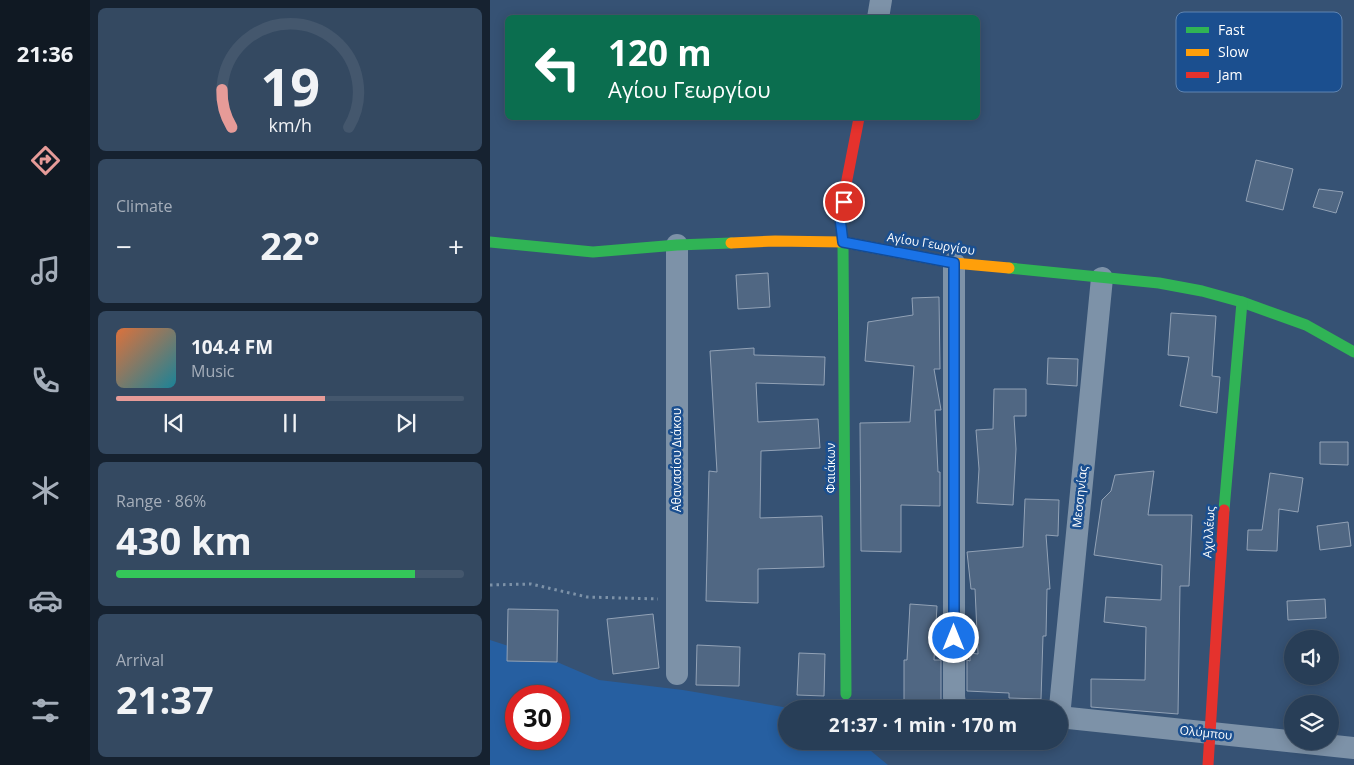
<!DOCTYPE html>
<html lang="en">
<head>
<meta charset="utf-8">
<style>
	body { margin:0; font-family:"Open Sans",sans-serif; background:#344961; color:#f1f3f6; height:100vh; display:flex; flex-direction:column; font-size:19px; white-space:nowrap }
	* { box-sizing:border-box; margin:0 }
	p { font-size:16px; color:#a5aeba }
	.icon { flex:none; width:28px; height:28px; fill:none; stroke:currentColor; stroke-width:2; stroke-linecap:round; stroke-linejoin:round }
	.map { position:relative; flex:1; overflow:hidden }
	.details { display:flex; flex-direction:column; gap:8px; padding:8px; background:#162230; width:400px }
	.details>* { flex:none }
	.guide { position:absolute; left:15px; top:15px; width:475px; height:105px; border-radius:8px; box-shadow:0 2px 12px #0003,0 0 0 1px #44576d; background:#0b6e4f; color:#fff; overflow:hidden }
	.tools { position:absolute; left:794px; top:630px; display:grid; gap:10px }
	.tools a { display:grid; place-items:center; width:55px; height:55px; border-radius:50%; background:#283e57; box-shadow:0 2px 12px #0003,0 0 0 1px #44576d; font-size:25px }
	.speed { position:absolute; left:15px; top:685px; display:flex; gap:10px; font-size:25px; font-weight:700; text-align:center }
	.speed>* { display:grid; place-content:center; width:65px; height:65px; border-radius:50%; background:#283e57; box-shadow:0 2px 12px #0003,0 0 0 1px #44576d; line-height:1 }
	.speed .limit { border:8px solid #d22; background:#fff; color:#111 }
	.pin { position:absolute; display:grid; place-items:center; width:42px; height:42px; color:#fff; margin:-21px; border:2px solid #fff; border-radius:50%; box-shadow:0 1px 5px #0007 }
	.me { position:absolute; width:55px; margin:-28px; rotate:0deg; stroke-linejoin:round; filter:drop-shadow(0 0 4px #0008) }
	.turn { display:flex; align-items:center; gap:18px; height:105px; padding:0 20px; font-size:22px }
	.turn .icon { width:65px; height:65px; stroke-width:2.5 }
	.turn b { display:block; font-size:35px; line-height:42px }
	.big { font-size:38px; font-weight:700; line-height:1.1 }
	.details .card { flex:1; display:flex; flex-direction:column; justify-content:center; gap:8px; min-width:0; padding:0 18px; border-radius:8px; background:#344961 }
	.details .dial { align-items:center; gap:0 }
	.dial svg { height:130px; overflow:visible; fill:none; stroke:#44576d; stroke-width:7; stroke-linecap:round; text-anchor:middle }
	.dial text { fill:#f1f3f6; stroke:none }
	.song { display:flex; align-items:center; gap:15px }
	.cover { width:60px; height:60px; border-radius:8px; background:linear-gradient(135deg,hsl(20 70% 55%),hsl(190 70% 35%)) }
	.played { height:5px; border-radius:2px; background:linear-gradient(90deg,#e69b98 60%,#44576d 60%) }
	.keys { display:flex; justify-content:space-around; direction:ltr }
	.heat { display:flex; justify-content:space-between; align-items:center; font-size:28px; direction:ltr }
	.charge { height:8px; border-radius:4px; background:linear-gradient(90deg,#34c759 86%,#44576d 0) }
	.trip { position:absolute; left:288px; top:700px; width:290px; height:50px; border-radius:25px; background:#283e57; box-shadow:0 2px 12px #0003,0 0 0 1px #44576d; font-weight:700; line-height:50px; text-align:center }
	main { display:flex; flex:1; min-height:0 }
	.tabs { display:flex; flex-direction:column; width:90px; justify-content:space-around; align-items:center; background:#101923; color:#a5aeba }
	.tabs .icon { width:35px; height:35px }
	.tabs .on { color:#e69b98 }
	.tabs b { font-size:22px; color:#f1f3f6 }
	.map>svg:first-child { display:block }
	.green { fill:#265fa1; fill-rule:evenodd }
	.building { fill:#506783; stroke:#92a2b6 }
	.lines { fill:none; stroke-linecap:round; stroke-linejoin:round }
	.path { stroke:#7d92a8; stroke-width:3; stroke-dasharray:2.5 4; stroke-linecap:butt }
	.street { stroke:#7d92a8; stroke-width:22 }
	.fast { stroke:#30b455; stroke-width:11 }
	.slow { stroke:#ff9f0a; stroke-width:11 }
	.jam { stroke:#e5322d; stroke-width:11 }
	.route-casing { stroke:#114b97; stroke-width:12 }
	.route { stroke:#1a73e8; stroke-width:9 }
	.labels { text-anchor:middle; stroke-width:5; stroke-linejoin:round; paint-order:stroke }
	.street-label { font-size:12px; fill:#fff; stroke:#1b4f8f }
	.key { fill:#1b4f8f; stroke:#5f84b1; stroke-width:1 }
	.key-label { font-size:14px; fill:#fff }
</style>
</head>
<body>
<main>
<nav class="tabs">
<b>21:36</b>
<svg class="icon on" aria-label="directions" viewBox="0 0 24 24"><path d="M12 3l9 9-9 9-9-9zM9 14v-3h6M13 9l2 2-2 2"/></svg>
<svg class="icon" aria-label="music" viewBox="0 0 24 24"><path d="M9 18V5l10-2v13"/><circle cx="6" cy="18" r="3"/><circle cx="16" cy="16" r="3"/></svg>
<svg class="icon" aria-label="phone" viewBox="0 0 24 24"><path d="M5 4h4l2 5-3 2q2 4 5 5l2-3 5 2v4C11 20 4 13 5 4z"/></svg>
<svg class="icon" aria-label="climate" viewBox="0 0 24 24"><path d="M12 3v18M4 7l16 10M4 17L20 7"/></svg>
<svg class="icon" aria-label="car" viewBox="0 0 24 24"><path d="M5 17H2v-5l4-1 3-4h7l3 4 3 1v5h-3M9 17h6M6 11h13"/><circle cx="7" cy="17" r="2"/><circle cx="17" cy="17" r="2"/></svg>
<svg class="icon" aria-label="filters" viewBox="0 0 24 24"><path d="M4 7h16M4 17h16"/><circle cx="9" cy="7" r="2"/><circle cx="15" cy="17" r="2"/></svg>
</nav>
<section class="details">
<div class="card dial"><svg viewBox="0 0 100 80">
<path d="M14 69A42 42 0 1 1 86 69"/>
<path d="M14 69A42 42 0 0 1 8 46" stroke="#e69b98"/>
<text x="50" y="56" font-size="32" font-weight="700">19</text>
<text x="50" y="72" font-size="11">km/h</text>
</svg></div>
<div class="card"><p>Climate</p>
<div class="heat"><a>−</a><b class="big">22°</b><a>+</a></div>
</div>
<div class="card">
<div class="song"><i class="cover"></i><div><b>104.4 FM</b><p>Music</p></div></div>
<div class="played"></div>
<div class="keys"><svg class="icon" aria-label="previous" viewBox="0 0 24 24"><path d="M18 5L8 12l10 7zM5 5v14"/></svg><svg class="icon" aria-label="pause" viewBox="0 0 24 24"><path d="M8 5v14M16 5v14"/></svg><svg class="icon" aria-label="next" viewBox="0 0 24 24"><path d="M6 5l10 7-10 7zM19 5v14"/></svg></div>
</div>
<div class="card"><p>Range · 86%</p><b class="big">430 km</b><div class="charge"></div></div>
<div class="card"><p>Arrival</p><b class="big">21:37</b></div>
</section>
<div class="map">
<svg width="864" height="765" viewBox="0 0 864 765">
	<rect width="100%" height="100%" fill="#365274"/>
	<path class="green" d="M 0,640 L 67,662 L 109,680 L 193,690 L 305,709 L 296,709 L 296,741 L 369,741 L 398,765 L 0,765 ZM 26,696 L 69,696 L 69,739 L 26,739 Z"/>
	<g class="building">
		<path d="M 766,160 L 803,169 L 793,210 L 756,201 Z"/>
		<path d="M 829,189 L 853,192 L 846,213 L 823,207 Z"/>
		<path d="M 278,273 L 280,307 L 248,309 L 246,275 Z"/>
		<path d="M 449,297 L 450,369 L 444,369 L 451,410 L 445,410 L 448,472 L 450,472 L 450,506 L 411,505 L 411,552 L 371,551 L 370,423 L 420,422 L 424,366 L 375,361 L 378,322 L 423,315 L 422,298 Z"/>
		<path d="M 681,313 L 726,316 L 722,376 L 730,377 L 727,413 L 690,406 L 699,357 L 678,355 Z"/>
		<path d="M 264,348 L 264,355 L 335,357 L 334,385 L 266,383 L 268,422 L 328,419 L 330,448 L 271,451 L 270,518 L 332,516 L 334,567 L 268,569 L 268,603 L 216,601 L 219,471 L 227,472 L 220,351 Z"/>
		<path d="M 558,358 L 588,359 L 587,386 L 557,384 Z"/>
		<path d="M 504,389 L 536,389 L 536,416 L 524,416 L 526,449 L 523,505 L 487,503 L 489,469 L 486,430 L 503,429 Z"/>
		<path d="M 830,442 L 858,442 L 858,465 L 830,464 Z"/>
		<path d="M 664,471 L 658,515 L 702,515 L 699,586 L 690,586 L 688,714 L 601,707 L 601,679 L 655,680 L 656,627 L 614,622 L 616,597 L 671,600 L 672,565 L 604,555 L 612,500 L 621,491 L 625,475 Z"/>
		<path d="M 780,473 L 813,478 L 808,512 L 789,509 L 787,551 L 757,550 L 758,530 L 772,530 Z"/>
		<path d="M 535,499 L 569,500 L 568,536 L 556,535 L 560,589 L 557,589 L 556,636 L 553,636 L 551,699 L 519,698 L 519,693 L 477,691 L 477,660 L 480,661 L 480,653 L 488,654 L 485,589 L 481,589 L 477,552 L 533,547 Z"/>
		<path d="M 858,522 L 861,546 L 830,550 L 827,526 Z"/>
		<path d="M 835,599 L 836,618 L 798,620 L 797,601 Z"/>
		<path d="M 420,604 L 447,606 L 444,660 L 451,660 L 451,709 L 414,709 L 414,660 L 417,660 Z"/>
		<path d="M 18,609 L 68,610 L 67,662 L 17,661 Z"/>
		<path d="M 163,614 L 169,668 L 123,674 L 117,619 Z"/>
		<path d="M 207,645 L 250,647 L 249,686 L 206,685 Z"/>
		<path d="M 309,653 L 335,654 L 334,696 L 307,695 Z"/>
	</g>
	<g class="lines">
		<path class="path" d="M 0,585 L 41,584 L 97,597 L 168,599"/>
		<g class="street">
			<path d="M 388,18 L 391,0"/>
			<path d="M 187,245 L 187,674"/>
			<path d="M 464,263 L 464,697 L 465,703 L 469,709"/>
			<path d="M 569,717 L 612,278"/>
			<path d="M 569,717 L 864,748"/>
		</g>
		<g class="fast">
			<path d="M 353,200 L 350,218 L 353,242 L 356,694"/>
			<path d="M 0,242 L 103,252 L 187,245 L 241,243"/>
			<path d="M 519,268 L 669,283 L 712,291 L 752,302 L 816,325 L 864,352"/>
			<path d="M 734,510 L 752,302"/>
		</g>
		<path class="slow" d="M 241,243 L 285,241 L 353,242 L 464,263 L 519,268"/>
		<g class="jam">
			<path d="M 353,200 L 369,118"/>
			<path d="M 718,765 L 734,510"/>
		</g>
	</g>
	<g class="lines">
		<g class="route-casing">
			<path id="route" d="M 354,202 L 350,218 L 353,242 L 464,263 L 464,638"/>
		</g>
		<use href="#route" class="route"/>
	</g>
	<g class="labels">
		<g class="street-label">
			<text transform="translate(441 244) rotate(9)" y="4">Αγίου Γεωργίου</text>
			<text transform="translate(187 460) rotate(-90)" y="4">Αθανασίου Διάκου</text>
			<text transform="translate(341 468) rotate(-90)" y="4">Φαιάκων</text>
			<text transform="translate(590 497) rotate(-84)" y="4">Μεσσηνίας</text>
			<text transform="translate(719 532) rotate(-86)" y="4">Αχιλλέως</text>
			<text transform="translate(716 733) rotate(6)" y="4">Ολύμπου</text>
		</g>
	</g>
	<rect x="686" y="12" width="166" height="80" rx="8" class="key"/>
	<rect x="696" y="27" width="23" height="6" fill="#30b455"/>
	<rect x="696" y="49" width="23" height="7" fill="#ff9f0a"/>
	<rect x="696" y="72" width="23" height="6" fill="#e5322d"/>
	<g class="key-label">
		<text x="728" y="35">Fast</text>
		<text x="728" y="57">Slow</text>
		<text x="728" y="80">Jam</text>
	</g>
</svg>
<div class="tools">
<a><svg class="icon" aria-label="sound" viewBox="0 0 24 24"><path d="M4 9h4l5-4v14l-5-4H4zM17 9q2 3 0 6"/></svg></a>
<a><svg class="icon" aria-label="layers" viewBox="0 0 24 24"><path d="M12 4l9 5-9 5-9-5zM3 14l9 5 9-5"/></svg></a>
</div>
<div class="speed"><div class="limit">30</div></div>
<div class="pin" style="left:354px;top:202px;background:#d93025"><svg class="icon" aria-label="arrive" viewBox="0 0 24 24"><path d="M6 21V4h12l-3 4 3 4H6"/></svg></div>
<svg class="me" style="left:464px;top:638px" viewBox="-20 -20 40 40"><circle r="17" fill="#1a73e8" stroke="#fff" stroke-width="3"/><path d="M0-11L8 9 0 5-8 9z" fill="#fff"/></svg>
<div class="trip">21:37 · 1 min · 170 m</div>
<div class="guide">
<div class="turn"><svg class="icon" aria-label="left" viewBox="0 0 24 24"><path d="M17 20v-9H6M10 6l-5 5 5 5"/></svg><div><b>120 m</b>Αγίου Γεωργίου</div></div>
</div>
</div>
</main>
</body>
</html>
